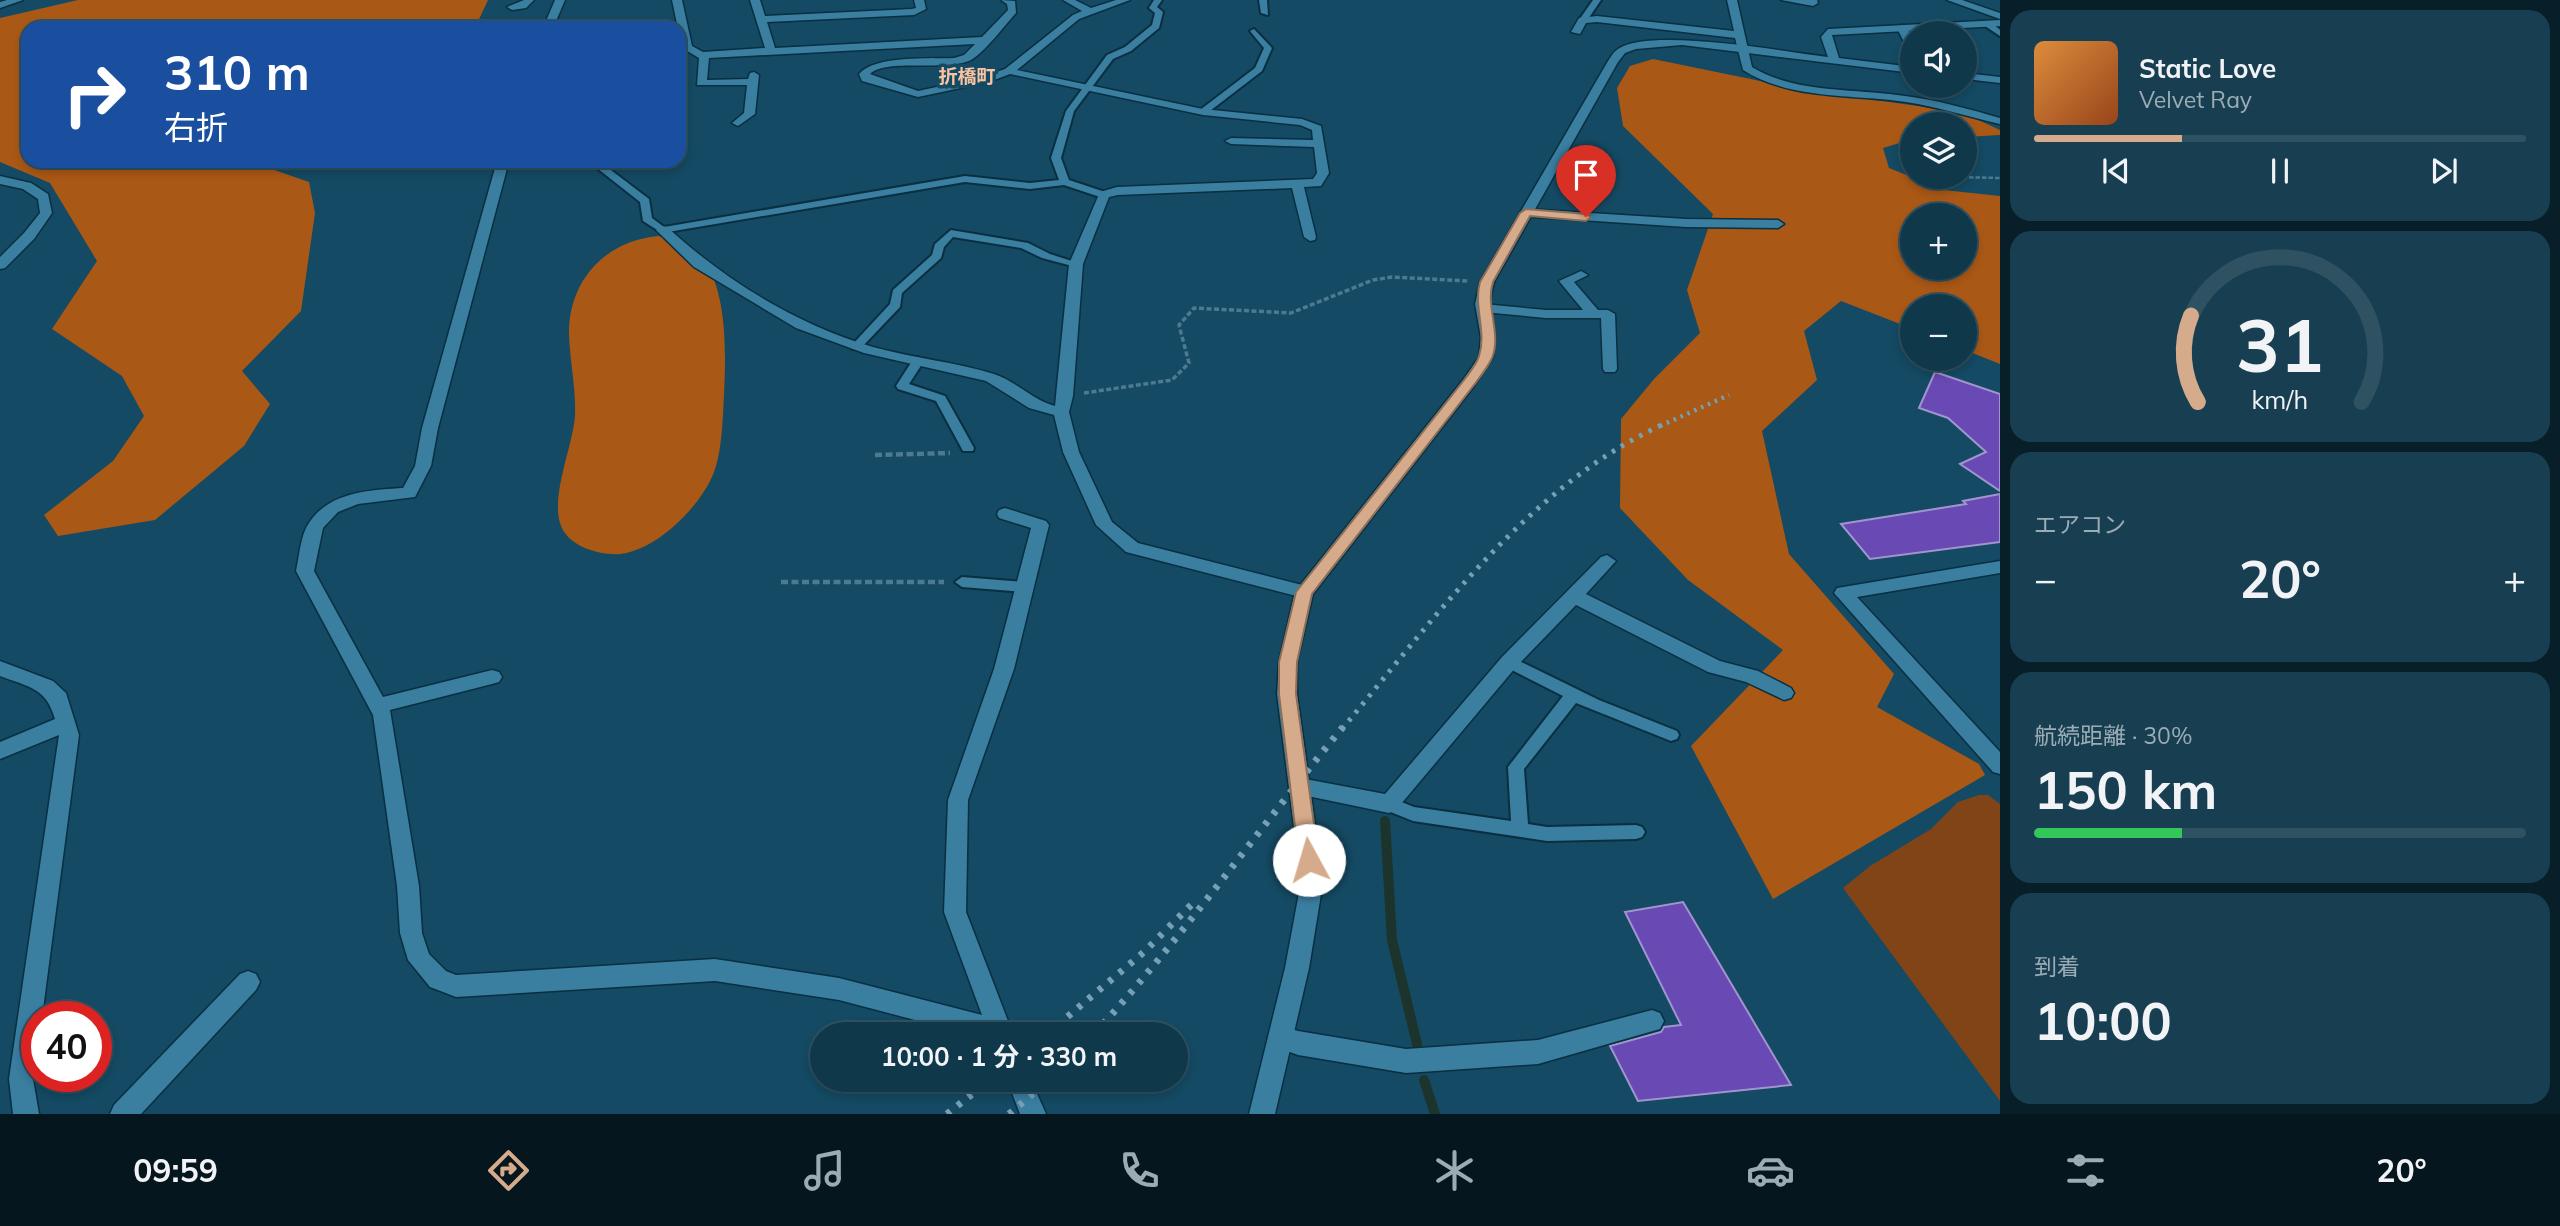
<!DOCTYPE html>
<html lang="ja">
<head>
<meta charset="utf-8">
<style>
	body { margin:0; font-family:Mulish,"Noto Sans JP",sans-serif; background:#183f51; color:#f1f3f6; height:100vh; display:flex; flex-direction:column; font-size:26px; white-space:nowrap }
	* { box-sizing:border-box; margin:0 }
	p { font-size:23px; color:#9bacb5 }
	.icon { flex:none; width:38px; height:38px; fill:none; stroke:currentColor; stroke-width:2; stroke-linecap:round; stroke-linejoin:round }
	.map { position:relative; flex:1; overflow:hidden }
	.details { display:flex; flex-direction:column; gap:10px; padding:10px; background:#081f29; width:560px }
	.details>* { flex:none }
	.top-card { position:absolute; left:21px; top:21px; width:665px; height:147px; border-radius:21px; box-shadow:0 4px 10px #0003,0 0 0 2px #2f5262; background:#1a4fa0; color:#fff; overflow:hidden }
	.controls { position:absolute; left:1900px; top:21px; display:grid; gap:14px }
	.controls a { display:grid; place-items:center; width:77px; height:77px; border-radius:50%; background:#0f384a; box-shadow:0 4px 10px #0003,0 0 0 2px #2f5262; font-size:35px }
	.speed { position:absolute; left:21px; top:1001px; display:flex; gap:14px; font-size:35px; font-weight:700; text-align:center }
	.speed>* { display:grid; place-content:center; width:91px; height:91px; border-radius:50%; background:#0f384a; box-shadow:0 4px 10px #0003,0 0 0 2px #2f5262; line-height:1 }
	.speed .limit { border:10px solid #d22; background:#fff; color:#111 }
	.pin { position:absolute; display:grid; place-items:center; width:60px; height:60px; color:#fff; margin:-72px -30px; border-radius:50% 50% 50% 0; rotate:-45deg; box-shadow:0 0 7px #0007 }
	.pin .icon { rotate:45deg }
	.me { position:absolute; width:77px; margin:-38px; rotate:354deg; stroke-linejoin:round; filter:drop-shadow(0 0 5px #0008) }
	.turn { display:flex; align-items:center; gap:24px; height:147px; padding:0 28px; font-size:32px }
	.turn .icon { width:91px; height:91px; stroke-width:2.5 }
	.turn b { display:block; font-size:49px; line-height:60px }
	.big { font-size:52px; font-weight:700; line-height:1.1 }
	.details .widget { flex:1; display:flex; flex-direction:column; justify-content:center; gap:10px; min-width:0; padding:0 24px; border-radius:21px; background:#183f51 }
	.details .dial { align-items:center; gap:0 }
	.dial svg { height:182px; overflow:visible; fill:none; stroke:#2f5262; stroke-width:7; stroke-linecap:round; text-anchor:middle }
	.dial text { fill:#f1f3f6; stroke:none }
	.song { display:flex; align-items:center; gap:21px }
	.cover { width:84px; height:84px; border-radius:10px; background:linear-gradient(135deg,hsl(30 70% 55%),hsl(20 70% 35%)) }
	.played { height:7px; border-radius:4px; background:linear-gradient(90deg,#d6ab8b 30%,#2f5262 30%) }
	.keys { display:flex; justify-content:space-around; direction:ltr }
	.heat { display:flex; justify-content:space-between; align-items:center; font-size:38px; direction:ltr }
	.charge { height:10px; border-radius:5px; background:linear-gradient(90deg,#34c759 30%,#2f5262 0) }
	.trip { position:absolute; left:810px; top:1022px; width:378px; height:70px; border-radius:35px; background:#0f384a; box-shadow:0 4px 10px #0003,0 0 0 2px #2f5262; font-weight:700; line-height:70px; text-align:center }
	.menu { display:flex; height:112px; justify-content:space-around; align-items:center; background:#06161e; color:#9bacb5 }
	.menu .icon { width:49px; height:49px }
	.menu .selected { color:#d6ab8b }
	.menu b { font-size:32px; color:#f1f3f6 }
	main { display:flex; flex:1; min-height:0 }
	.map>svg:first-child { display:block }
	.green { fill:#804417 }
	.forest { fill:#aa5815; fill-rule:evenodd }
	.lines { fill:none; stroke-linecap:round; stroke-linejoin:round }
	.stream { stroke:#1d342d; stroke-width:10 }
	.building { fill:#6949b3; stroke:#a195d0; stroke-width:2 }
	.service-casing { stroke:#092f40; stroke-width:4 }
	.minor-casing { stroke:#092f40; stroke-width:3 }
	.tertiary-casing { stroke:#092f40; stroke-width:3 }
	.path-far2 { stroke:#4b7a91; stroke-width:2.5; stroke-dasharray:4.5 2; stroke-linecap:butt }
	.path-far1 { stroke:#4b7a91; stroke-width:3.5; stroke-dasharray:5 2.5; stroke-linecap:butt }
	.path { stroke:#4b7a91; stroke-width:4.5; stroke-dasharray:7 3.5; stroke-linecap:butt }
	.service { fill:#3a7ea0; fill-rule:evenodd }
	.minor { fill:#3a7ea0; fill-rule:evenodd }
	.tertiary { fill:#3a7ea0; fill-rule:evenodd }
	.rail-far2 { stroke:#76a0b5; stroke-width:4.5; stroke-dasharray:2.5 5; stroke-linecap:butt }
	.rail-far1 { stroke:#76a0b5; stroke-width:5; stroke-dasharray:3.5 7; stroke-linecap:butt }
	.rail { stroke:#76a0b5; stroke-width:7; stroke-dasharray:4.5 9; stroke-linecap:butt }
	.route { fill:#d6ab8b; stroke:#8b6f5a; stroke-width:2 }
	.labels { text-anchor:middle; stroke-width:7; stroke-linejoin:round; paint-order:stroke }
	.far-quarter-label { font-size:19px; font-weight:bold; fill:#fbc3a0; stroke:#144a63 }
</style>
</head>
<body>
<main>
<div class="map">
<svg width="2000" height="1114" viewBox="0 0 2000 1114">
	<rect width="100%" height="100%" fill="#144a63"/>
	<path class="green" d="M 1979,795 L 1988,795 L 2000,804 L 2000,1101 L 1843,888 L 1870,866 L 1931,829 L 1958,802 Z"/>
	<g class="forest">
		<path d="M 78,0 L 488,0 L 475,28 L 28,28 L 28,161 L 248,161 L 309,182 L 315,213 L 301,311 L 242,371 L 270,404 L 244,446 L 155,520 L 58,536 L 44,515 L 113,461 L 144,416 L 122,376 L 52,329 L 97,261 L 50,183 L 0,162 L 0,18 Z"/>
		<path d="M 1653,59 L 1804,90 L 1961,112 L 2000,130 L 2000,135 L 1965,137 L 1965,124 L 1913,124 L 1913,139 L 1883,148 L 1889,168 L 1944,190 L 2000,196 L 2000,364 L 1965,350 L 1965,306 L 1913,306 L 1913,329 L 1841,301 L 1804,331 L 1817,380 L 1762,431 L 1789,554 L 1894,674 L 1877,707 L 1979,764 L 1985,775 L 1773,899 L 1691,746 L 1783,650 L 1688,580 L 1620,508 L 1621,419 L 1654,379 L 1700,333 L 1687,290 L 1713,214 L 1623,126 L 1617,88 L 1630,66 ZM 1913,215 L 1965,215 L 1965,268 L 1913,268 Z"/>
		<path d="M 658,236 C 664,238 672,238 679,240 C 730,259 726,351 724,394 C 723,416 722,452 714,472 C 701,507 651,557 612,554 C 595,553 575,547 565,533 C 545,507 574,445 575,415 C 576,388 570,362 569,335 C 568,281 605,241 658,236 Z"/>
	</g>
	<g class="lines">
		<g class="stream">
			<path d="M 1385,821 L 1392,940 L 1417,1044"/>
			<path d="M 1424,1080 L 1435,1114"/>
		</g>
	</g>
	<g class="building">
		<path d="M 1935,372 L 2000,394 L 2000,491 L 1960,464 L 1986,452 L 1948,418 L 1919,408 Z"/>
		<path d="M 2000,494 L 2000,542 L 1870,559 L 1841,524 L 1966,504 L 1963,501 Z"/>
		<path d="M 1683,902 L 1791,1085 L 1638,1101 L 1610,1046 L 1661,1032 L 1664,1027 L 1681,1025 L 1625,912 Z"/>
	</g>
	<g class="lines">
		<g class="service-casing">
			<g id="service">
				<path d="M 1154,0 L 1162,0 L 1157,7 L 1163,12 L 1159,28 L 1131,51 L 1113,59 L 1074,111 L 1061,158 L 1069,180 L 1108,193 L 1108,197 L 1100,197 L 1064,185 L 1030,189 L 965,182 L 662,233 L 643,221 L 640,202 L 588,161 L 599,161 L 649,199 L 652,218 L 664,227 L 965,176 L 1030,183 L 1059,180 L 1051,158 L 1066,111 L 1107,55 L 1125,47 L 1152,25 L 1155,13 L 1149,8 Z"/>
				<path d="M 1259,0 L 1267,0 L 1268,15 L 1261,13 Z"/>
				<path d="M 1593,0 L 1601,0 L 1586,22 L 1580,22 L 1579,20 Z"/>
				<path d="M 1985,22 L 1991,22 L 2000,30 L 2000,36 L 1985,26 Z"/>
				<path d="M 1254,29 L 1272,48 L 1262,71 L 1206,114 L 1200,114 L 1200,110 L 1255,68 L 1264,48 L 1250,31 Z"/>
				<path d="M 951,230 L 1028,243 L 1050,254 L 1081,264 L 1076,267 L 1042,258 L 1021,248 L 953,237 L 944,247 L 941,258 L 902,293 L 900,307 L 860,349 L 852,349 L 852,345 L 890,304 L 893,290 L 932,255 L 935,244 Z"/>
				<path d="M 918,357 L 924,361 L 909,384 L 945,396 L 974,448 L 973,451 L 963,451 L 936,401 L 898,389 L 896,386 L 914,358 Z"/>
				<path d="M 962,577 L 1024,582 L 1031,587 L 1024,592 L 962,587 L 955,582 Z"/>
				<path d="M 1509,656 L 1599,700 L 1677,731 L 1679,735 L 1677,739 L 1671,741 L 1576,703 L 1524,769 L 1528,824 L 1547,827 L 1636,825 L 1642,827 L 1645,832 L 1642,837 L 1636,839 L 1547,841 L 1413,821 L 1383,809 L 1381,804 L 1383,799 L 1389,797 L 1414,807 L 1511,821 L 1508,767 L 1563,696 L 1504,666 L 1501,662 L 1504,658 Z"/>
			</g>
		</g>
		<g class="minor-casing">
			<g id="minor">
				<path d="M 7,0 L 23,0 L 0,8 L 0,2 Z"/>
				<path d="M 524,0 L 534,0 L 526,8 L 512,10 L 507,7 Z"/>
				<path d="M 555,0 L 565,0 L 553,28 L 543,28 Z"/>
				<path d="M 672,0 L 682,0 L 692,46 L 703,52 L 765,48 L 750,0 L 760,0 L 765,16 L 912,9 L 916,8 L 914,0 L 924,0 L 926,9 L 914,15 L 767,22 L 775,48 L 982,37 L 1008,10 L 1007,4 L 1001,0 L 1015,1 L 1016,13 C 1004,26 985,52 971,60 C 946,72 886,58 870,74 L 918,91 L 982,77 L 1005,69 L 1073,15 L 1082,11 L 1063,0 L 1075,0 L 1091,8 L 1116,0 L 1130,0 L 1079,19 L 1017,70 L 1203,109 L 1302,119 L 1321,126 L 1329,173 L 1321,186 L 1304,187 L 1316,237 L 1315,240 L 1310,241 L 1304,237 L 1292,188 L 1118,195 L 1109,197 L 1083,264 L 1073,396 L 1069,412 L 1079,452 L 1112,522 L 1138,543 L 1310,587 L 1313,592 L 1310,597 L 1304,598 L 1126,552 L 1096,525 L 1063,452 L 1054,415 L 1029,408 L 986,381 L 864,353 L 796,328 L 694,267 L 656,230 L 662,226 L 667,227 C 726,281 796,324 873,347 C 913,358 955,362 994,374 C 1016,381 1032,400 1055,406 L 1069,264 L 1100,192 L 1117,187 L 1313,179 L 1317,173 L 1314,147 L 1231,144 L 1225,141 L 1231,138 L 1313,140 L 1312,130 L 1300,125 L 1203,115 L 1010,74 L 989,82 L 918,97 L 862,81 L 859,74 C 875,55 929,59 954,58 L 964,55 L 975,44 L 709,58 L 707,80 L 748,79 L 750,73 L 754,72 L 759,75 L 755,114 L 738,126 L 732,123 L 744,113 L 747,85 L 697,85 L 699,58 L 682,48 Z"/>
				<path d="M 1727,0 L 1737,0 L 1752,67 C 1796,94 1855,88 1905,96 C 1937,100 1969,109 2000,118 L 2000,124 C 1969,117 1938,107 1906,102 C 1852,94 1790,100 1743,70 L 1735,38 L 1597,22 L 1586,23 L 1580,34 L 1571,32 L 1579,18 L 1597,16 L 1734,31 Z"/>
				<path d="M 1781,0 L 1817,0 L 1818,3 L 1813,6 Z"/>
				<path d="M 1947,0 L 1962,0 L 2000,13 L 2000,19 Z"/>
				<path d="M 1902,25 L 1906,26 L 1913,39 L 1913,53 L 1908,50 L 1897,28 Z"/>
				<path d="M 497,161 L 509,161 L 438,428 L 431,466 L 415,497 L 358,504 L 338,512 L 323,528 L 314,571 L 383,697 L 492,670 L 499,672 L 502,677 L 499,682 L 492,684 L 390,710 L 419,886 L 422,933 L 429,954 L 446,971 L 456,975 L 715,959 L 839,978 L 982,1015 L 944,912 L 948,800 L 994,669 L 1031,528 L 999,518 L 997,514 L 999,510 L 1005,508 L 1046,521 L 1049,525 L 1014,669 L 968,800 L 966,912 L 1013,1034 L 968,1034 L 839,1000 L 715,981 L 456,997 L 430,987 L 408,960 L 400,933 L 397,886 L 373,715 L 296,571 C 299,557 300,541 306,528 C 325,492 368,490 403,488 L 415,466 L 422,428 Z"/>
				<path d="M 0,176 L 31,183 L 48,194 L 52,213 L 34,239 L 5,268 L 0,269 L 0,257 L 24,233 L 40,213 L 38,199 L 23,189 L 0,184 Z"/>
				<path d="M 1526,209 L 1686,219 L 1778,220 L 1784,224 L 1778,228 L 1686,227 L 1522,216 L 1520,213 Z"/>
				<path d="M 1581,271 L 1588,275 L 1574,282 L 1598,310 L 1608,310 L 1615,314 L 1617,369 L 1615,372 L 1605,372 L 1603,369 L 1601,318 L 1546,318 L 1483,312 L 1476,308 L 1483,304 L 1546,310 L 1583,310 L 1559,281 Z"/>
				<path d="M 1607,555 L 1616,561 L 1586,594 L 1720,661 L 1758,671 L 1791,688 L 1794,693 L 1791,698 L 1784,700 L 1746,682 L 1708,672 L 1576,605 L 1516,667 L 1396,810 L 1389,813 L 1293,793 L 1290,787 L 1293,781 L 1300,778 L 1385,794 L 1502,657 L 1601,557 Z"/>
				<path d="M 2000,561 L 2000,573 L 1857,597 L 2000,752 L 2000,774 L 1993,772 L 1834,593 L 1837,588 L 1843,587 Z"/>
				<path d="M 0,661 L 53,681 L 66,693 L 79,735 L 42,1017 L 37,1017 L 33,1079 L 39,1114 L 13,1114 L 9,1079 L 59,735 L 0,759 L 0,742 L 55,719 C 46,687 28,687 0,676 Z"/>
				<path d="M 248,971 L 256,974 L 260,982 L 256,990 L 141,1114 L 110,1114 L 114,1105 L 240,974 Z"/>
				<path d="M 1652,1010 L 1660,1013 L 1664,1021 L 1660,1029 L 1538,1064 L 1406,1073 L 1298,1055 L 1271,1045 L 1268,1037 L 1271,1029 L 1280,1025 L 1298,1031 L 1406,1049 L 1538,1040 Z"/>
				<path d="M 1007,1080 L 1031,1080 L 1046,1114 L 1020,1114 Z"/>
			</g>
		</g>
		<g class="tertiary-casing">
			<g id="tertiary">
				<path d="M 2000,20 L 2000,26 L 1832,35 L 1839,58 L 1913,67 L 1913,73 L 1682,45 L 1636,49 L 1625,53 L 1618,62 L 1494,282 L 1489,304 L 1495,338 L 1493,357 L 1474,386 L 1313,594 L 1297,662 L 1297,694 L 1323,882 L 1309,968 L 1275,1114 L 1249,1114 L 1285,968 L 1301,882 L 1277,694 L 1279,662 L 1295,592 L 1463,380 L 1479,357 L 1481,338 L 1475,304 L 1480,282 L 1608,61 C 1611,57 1614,51 1618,49 C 1650,27 1787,52 1828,57 L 1821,37 L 1828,29 Z"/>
				<path d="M 1965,73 L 2000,77 L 2000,83 L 1965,79 Z"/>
			</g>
		</g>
		<path class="path-far2" d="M 1956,177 L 2000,178"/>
		<path class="path-far1" d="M 1084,393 L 1172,380 L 1189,363 L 1179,325 L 1194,308 L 1291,313 L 1373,280 L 1392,277 L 1468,281"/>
		<g class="path">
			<path d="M 875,455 L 950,453"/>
			<path d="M 781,582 L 944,582"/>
		</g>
		<use href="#service" class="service"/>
		<use href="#minor" class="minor"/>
		<use href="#tertiary" class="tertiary"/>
		<path class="rail-far2" d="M 1660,426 L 1729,395"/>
		<path class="rail-far1" d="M 1342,729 C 1435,618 1529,485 1664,424"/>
		<g class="rail">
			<path d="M 1047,1034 L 1144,952 L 1192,904"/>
			<path d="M 1094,1034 C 1183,937 1259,828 1343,727"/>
			<path d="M 947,1114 L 990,1080"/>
			<path d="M 1009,1114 L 1049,1080"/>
		</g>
	</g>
	<path class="route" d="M 1526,209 L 1586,214 L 1591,217 L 1586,221 L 1530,216 L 1493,282 C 1485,306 1502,334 1492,358 C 1488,367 1480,377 1474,385 L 1312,594 L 1297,662 L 1296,694 L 1319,860 L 1316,867 L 1309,869 L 1302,867 L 1299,860 L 1279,694 L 1279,662 L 1296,592 L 1464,380 C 1469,373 1477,364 1479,356 C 1487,332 1473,306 1480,282 L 1520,213 Z"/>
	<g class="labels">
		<g class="far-quarter-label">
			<text x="967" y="83">折橋町</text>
		</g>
	</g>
</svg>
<div class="controls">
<a><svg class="icon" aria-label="sound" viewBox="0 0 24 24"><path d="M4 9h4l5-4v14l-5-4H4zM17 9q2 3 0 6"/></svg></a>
<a><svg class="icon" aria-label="layers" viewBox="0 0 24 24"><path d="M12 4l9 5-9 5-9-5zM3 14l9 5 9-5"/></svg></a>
<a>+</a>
<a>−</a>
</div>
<div class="speed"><div class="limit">40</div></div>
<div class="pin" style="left:1586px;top:217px;background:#d93025"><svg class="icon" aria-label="arrive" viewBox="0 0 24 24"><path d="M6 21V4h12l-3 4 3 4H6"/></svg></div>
<svg class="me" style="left:1309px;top:860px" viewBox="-20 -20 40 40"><circle r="19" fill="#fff"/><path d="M0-13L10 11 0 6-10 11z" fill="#d6ab8b"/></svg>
<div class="trip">10:00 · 1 分 · 330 m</div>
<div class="top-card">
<div class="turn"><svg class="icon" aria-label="right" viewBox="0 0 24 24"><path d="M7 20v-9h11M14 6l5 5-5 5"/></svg><div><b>310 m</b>右折</div></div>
</div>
</div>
<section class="details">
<div class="widget">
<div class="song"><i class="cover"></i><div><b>Static Love</b><p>Velvet Ray</p></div></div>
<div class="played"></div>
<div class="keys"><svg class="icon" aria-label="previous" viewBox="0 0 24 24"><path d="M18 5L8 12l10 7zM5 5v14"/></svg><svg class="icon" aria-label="pause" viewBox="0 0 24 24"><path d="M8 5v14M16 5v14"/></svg><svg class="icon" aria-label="next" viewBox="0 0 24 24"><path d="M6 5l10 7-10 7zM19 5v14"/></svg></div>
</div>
<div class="widget dial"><svg viewBox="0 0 100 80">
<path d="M14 69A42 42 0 1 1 86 69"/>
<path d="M14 69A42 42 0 0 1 11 31" stroke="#d6ab8b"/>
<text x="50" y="56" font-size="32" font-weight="700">31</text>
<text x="50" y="72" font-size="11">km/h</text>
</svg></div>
<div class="widget"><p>エアコン</p>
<div class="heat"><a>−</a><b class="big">20°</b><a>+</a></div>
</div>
<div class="widget"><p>航続距離 · 30%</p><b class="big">150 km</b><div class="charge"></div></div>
<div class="widget"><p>到着</p><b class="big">10:00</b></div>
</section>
</main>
<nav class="menu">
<b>09:59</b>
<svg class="icon selected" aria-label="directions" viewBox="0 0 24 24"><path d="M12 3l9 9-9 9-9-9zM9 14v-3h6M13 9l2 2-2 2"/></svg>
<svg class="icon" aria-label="music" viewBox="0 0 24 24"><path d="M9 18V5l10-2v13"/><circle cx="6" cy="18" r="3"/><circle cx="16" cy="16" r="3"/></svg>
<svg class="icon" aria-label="phone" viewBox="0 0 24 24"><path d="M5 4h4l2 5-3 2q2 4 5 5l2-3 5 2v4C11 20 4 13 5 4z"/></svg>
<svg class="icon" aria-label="climate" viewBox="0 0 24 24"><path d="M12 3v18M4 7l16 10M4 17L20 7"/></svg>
<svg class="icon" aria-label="car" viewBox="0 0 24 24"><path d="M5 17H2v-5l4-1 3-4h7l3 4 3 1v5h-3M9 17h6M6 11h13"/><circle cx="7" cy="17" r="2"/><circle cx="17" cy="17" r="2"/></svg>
<svg class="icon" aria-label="filters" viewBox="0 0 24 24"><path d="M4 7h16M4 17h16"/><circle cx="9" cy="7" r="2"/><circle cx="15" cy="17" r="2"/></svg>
<b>20°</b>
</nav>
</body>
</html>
